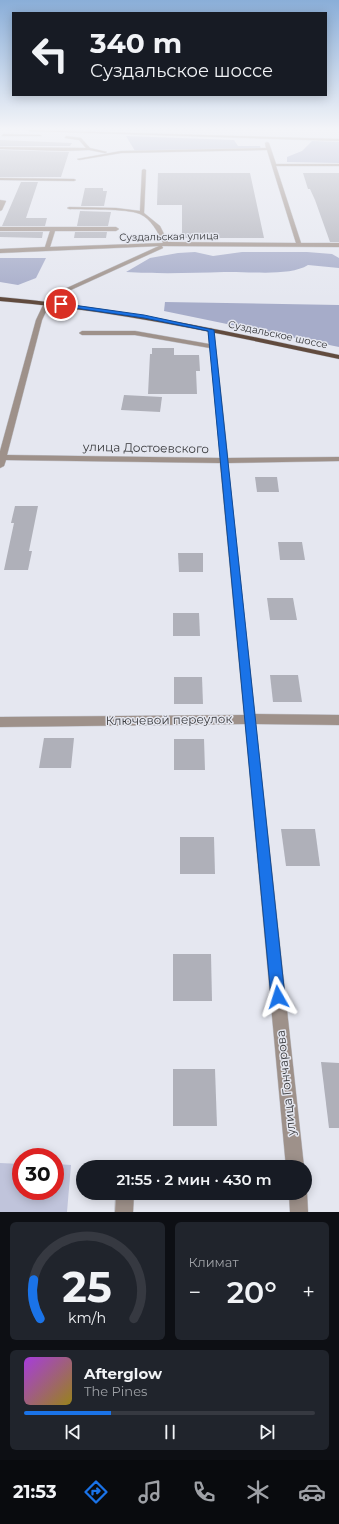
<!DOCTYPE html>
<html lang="ru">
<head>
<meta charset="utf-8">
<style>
	body { margin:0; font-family:Montserrat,sans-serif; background:#20242c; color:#f1f3f6; height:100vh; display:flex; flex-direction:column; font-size:15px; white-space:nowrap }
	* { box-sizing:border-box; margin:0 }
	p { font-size:13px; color:#9ea1a6 }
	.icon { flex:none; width:22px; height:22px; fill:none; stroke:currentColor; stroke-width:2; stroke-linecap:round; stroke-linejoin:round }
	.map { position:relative; height:1212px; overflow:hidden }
	.panel { display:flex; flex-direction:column; gap:10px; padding:10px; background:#0d0f14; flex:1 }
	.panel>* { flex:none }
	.banner { position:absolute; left:12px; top:12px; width:315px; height:84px; border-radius:0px; box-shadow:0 2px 10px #0003; background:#171b24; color:#f1f3f6; overflow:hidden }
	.speed { position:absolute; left:12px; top:1148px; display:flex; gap:8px; font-size:20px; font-weight:700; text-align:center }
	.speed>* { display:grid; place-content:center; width:52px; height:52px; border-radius:50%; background:#171b24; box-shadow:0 2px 10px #0003; line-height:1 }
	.speed .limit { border:6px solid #d22; background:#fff; color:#111 }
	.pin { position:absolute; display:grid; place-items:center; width:34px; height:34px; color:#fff; margin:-17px; border:2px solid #fff; border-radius:50%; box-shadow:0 1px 4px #0007 }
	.me { position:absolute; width:44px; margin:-22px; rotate:354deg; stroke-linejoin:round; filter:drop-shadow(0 0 3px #0008) }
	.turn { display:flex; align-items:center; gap:14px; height:84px; padding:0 12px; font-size:18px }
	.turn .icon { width:52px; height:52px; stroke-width:2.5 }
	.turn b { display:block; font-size:28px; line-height:34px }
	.big { font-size:30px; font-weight:600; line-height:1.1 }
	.panel .widget { flex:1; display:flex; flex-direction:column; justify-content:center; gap:6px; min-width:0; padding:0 14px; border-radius:6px; background:#20242c }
	.panel .dial { align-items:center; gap:0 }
	.dial svg { height:104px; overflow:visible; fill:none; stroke:#363941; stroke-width:7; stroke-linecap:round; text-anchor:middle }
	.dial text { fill:#f1f3f6; stroke:none }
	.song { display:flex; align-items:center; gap:12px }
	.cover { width:48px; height:48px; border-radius:6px; background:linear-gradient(135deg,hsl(280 70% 55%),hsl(50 70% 35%)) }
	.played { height:4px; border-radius:2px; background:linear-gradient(90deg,#1a73e8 30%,#363941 30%) }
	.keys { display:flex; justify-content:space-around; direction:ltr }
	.heat { display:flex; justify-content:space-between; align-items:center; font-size:22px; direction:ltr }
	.panel .tiles { flex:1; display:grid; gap:10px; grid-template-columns:1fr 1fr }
	.widget:last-child { grid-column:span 2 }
	.trip { position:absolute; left:76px; top:1160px; width:236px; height:40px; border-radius:20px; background:#171b24; box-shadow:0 2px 10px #0003; font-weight:600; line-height:40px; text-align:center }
	.tabs { display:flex; height:64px; justify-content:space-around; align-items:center; background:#090b0e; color:#9ea1a6 }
	.tabs .icon { width:28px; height:28px }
	.tabs .on { color:#1a73e8 }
	.tabs b { font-size:18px; color:#f1f3f6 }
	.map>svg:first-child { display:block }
	.green { fill:#c0c4db }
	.forest { fill:#a6acc9 }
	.building { fill:#afb0b9 }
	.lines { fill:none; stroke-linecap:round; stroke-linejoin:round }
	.minor-casing { stroke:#c2c4cc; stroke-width:1 }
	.major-casing { stroke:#c2c4cc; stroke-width:1 }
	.minor { fill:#9e918a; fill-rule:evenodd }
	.major { fill:#614b3e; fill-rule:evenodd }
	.route { fill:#1a73e8; stroke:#114b97 }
	.labels { text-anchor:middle; stroke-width:3; stroke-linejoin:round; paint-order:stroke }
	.far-street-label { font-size:10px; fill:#37383b; stroke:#e5e7f0 }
	.street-label { font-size:12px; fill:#37383b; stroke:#e5e7f0 }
</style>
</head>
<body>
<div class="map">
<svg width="339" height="1212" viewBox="0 0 339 1212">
	<rect width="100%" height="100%" fill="#e5e7f0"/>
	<path class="green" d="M 0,1163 L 21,1164 L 21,1191 L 55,1191 L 55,1164 L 71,1165 L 67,1212 L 0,1212 Z"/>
	<g class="forest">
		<path d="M 126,136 L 234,140 L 238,146 L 260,146 L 261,149 L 135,151 Z"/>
		<path d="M 312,141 L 339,142 L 339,163 L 287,162 L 287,157 L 302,151 Z"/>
		<path d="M 195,252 L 213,256 L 242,252 L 307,252 L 332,254 L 339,258 L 339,268 L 308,265 C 289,277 247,271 224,272 C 191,273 159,274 126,272 L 150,258 L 178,253 Z"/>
		<path d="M 0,258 L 46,258 L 36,278 L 18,285 L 0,282 Z"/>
		<path d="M 165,302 L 339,305 L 339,347 L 164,311 Z"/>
	</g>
	<g class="building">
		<path d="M 0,140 L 72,143 L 70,146 L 72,146 L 0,146 Z"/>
		<path d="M 0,150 L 64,152 L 69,152 L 61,177 L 0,177 Z"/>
		<path d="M 158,173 L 250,173 L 264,238 L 182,238 L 182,205 L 157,205 Z"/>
		<path d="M 303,173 L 339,173 L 339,242 L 330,242 L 315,200 L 310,189 L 308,189 Z"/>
		<path d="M 21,182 L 38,182 L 26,218 L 47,218 L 45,226 L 2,226 Z"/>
		<path d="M 85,188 L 103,188 L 103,191 L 107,191 L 104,206 L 81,206 Z"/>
		<path d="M 80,211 L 111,212 L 108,226 L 77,226 Z"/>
		<path d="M 0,232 L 43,232 L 42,238 L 39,238 L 0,237 Z"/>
		<path d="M 75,232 L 107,232 L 106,238 L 74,238 Z"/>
		<path d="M 152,348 L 174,348 L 174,355 L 199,355 L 200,371 L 196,371 L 197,394 L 148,394 L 150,354 L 152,354 Z"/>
		<path d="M 124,395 L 162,397 L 160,412 L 121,410 Z"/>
		<path d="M 255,477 L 277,477 L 279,492 L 257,492 Z"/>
		<path d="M 15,506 L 38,506 L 29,551 L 32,551 L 28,570 L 4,570 L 14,523 L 11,523 Z"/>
		<path d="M 278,542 L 302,542 L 305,560 L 280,560 Z"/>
		<path d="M 178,553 L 203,553 L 203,572 L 179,572 Z"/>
		<path d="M 267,598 L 293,598 L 297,620 L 270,620 Z"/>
		<path d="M 173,613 L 199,613 L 200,636 L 173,636 Z"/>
		<path d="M 270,675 L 298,675 L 302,702 L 273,702 Z"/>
		<path d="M 174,677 L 202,677 L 203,704 L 174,704 Z"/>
		<path d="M 44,738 L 74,738 L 71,768 L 39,768 Z"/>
		<path d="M 174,739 L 204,739 L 205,770 L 174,770 Z"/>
		<path d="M 281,829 L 315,829 L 320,866 L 286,866 Z"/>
		<path d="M 180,837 L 214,837 L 215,874 L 180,874 Z"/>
		<path d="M 173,954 L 211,954 L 212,1001 L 173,1001 Z"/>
		<path d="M 321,1062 L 339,1063 L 339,1128 L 329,1128 Z"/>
		<path d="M 173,1069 L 215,1069 L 217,1126 L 173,1126 Z"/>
	</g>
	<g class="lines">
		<g class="minor-casing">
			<g id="minor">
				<path d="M 27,130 L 339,139 L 339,141 L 29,131 Z"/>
				<path d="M 3,134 L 40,135 L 42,136 L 2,136 Z"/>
				<path d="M 66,136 L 81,138 L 90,148 L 107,152 L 105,153 L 89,150 L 64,151 L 0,149 L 0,147 L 86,148 L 79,140 L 65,138 Z"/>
				<path d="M 267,142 L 269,143 L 276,164 L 339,164 L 339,166 L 276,166 L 301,243 L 339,243 L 339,247 L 162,246 L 163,248 L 62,294 L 50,303 L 42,320 L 7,455 L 220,458 L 210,348 L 135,335 L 82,335 L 79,333 L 82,331 L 135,331 L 209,344 L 208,330 L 211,328 L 214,330 L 228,458 L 339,457 L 339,461 L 228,463 L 255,714 L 339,715 L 339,725 L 256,724 L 304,1167 L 286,1167 L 245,724 L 0,727 L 0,717 L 244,715 L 220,463 L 6,460 L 4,466 L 0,468 L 0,451 L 36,320 L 45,301 L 58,292 L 159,246 L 0,253 L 0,249 L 45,247 L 50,231 L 0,231 L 0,227 L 116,227 L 119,229 L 116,231 L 55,231 L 50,247 L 163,243 C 158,232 151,219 140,214 C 125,208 86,210 69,209 L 67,208 L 69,207 L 116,208 L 140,211 L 142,170 L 144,169 L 146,170 L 144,213 L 160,226 L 168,242 L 296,243 L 267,150 L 121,153 L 79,160 L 77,159 L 121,151 L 266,148 L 265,143 Z"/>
				<path d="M 0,178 L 74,179 L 76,180 L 74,181 L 0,180 Z"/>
				<path d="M 0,200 L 6,201 L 2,210 L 0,211 Z"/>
				<path d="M 305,1189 L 307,1193 L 308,1212 L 290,1212 L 289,1193 L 305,1193 Z"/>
				<path d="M 116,1193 L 134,1193 L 133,1212 L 115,1212 Z"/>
			</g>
		</g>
		<g class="major-casing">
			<path id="major" d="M 0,297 C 115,307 227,331 339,355 L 339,359 C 227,335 115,310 0,301 Z"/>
		</g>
		<use href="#minor" class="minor"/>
		<use href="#major" class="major"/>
	</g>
	<linearGradient id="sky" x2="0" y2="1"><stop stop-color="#8aaed8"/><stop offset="0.43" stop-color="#f3f4f8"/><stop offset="1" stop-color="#f3f4f8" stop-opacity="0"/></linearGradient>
	<rect width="339" height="299" fill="url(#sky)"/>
	<path class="route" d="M 59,303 L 144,315 L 214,330 L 285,997 L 283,1002 L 278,1004 L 273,1002 L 271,997 L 208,331 L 144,318 L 61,306 L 58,304 Z"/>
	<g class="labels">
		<g class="far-street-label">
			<text transform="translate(169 236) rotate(-1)" y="4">Суздальская улица</text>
			<text transform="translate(278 334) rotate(12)" y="4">Суздальское шоссе</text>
		</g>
		<g class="street-label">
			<text transform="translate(146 448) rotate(1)" y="4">улица Достоевского</text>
			<text transform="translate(169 720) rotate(-1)" y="4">Ключевой переулок</text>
			<text transform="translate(286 1083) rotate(-96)" y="4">улица Гончарова</text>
		</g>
	</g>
</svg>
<div class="speed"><div class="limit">30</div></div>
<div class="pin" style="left:61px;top:304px;background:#d93025"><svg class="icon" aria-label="arrive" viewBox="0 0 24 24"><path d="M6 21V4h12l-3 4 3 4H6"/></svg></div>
<svg class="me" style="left:278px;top:997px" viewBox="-20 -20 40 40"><path d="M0-17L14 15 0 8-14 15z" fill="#1a73e8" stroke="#fff" stroke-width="4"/></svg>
<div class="trip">21:55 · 2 мин · 430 m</div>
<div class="banner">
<div class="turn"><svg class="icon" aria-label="left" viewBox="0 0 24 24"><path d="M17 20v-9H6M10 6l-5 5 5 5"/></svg><div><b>340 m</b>Суздальское шоссе</div></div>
</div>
</div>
<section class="panel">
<div class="tiles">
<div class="widget dial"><svg viewBox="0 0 100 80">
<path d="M14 69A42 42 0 1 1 86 69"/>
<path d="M14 69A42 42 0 0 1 9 39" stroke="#1a73e8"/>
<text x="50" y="56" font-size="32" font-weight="700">25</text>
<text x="50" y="72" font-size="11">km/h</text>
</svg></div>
<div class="widget"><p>Климат</p>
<div class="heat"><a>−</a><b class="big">20°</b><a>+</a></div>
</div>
<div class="widget">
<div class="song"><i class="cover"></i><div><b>Afterglow</b><p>The Pines</p></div></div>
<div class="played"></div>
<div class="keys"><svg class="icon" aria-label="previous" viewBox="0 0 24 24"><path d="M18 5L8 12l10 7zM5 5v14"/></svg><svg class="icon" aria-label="pause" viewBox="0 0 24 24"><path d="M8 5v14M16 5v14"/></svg><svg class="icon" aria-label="next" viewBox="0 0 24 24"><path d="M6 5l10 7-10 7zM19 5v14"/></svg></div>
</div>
</div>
</section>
<nav class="tabs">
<b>21:53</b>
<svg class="icon on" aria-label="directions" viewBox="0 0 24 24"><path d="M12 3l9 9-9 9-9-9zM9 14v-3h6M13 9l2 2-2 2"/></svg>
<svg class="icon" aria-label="music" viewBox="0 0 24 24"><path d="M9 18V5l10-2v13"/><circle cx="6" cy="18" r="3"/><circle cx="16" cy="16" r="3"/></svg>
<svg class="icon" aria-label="phone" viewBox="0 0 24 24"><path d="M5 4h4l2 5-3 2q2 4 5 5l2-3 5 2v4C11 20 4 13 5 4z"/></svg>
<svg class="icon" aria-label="climate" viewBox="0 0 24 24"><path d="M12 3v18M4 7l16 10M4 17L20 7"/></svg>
<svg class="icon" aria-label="car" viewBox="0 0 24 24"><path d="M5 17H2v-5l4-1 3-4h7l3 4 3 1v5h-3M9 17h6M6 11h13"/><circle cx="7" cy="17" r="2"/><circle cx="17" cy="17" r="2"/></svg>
</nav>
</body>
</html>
